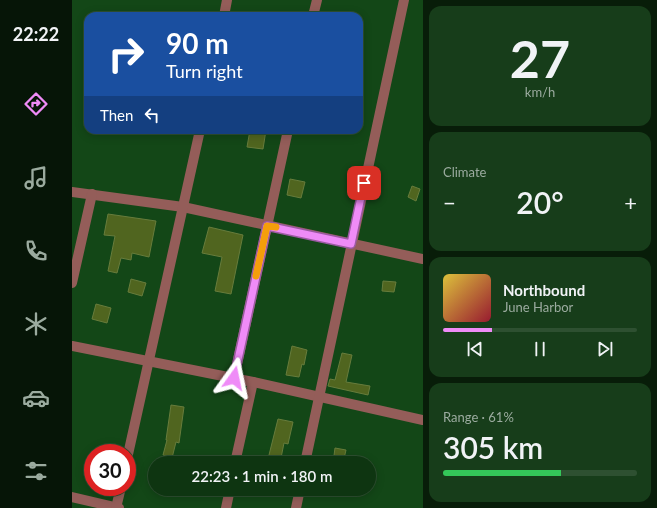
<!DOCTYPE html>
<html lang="en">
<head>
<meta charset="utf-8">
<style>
	body { margin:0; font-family:Lato,sans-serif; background:#173d1a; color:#f1f3f6; height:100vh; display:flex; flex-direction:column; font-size:15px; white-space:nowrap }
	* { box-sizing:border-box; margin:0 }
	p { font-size:13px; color:#9bab9f }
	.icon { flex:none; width:22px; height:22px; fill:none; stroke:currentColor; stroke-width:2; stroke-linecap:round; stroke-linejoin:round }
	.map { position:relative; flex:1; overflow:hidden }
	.sheet { display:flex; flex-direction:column; gap:6px; padding:6px; background:#081d09; width:234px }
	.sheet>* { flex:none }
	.guide { position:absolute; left:12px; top:12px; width:279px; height:122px; border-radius:12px; box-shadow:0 2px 10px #0003,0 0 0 1px #2e5031; background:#1a4fa0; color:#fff; overflow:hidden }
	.speed { position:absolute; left:12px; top:444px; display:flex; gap:8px; font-size:20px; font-weight:700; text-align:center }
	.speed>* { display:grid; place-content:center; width:52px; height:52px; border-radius:50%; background:#0e3511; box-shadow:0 2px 10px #0003,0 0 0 1px #2e5031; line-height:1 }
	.speed .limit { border:6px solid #d22; background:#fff; color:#111 }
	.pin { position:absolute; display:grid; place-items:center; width:34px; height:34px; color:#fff; margin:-17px; border-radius:8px; box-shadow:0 2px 6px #0006 }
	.me { position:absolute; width:44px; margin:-22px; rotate:12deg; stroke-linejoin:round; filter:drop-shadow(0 0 3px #0008) }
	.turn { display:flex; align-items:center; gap:14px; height:84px; padding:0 16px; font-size:18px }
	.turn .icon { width:52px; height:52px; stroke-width:2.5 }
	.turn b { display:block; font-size:28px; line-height:34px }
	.then { display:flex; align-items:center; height:38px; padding:0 16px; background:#0003; gap:8px; font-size:15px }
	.big { font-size:30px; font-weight:600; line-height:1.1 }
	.sheet .tile { flex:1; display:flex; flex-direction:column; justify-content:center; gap:6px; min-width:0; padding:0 14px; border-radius:12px; background:#173d1a }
	.sheet .dial { align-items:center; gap:0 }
	.dial b { font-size:52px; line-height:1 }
	.song { display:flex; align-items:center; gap:12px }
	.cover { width:48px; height:48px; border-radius:6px; background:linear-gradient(135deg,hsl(50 70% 55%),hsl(350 70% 35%)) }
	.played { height:4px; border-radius:2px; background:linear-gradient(90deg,#ef8bf7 25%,#2e5031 25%) }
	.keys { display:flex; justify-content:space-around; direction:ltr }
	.heat { display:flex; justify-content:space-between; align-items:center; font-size:22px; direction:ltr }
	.charge { height:6px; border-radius:3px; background:linear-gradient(90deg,#34c759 61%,#2e5031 0) }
	.trip { position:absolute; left:76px; top:456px; width:228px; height:40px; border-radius:20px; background:#0e3511; box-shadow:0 2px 10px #0003,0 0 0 1px #2e5031; font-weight:600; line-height:40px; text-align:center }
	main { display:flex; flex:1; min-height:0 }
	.tabs { display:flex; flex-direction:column; width:72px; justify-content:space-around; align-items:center; background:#061507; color:#9bab9f }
	.tabs .icon { width:28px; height:28px }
	.tabs .selected { color:#ef8bf7 }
	.tabs b { font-size:18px; color:#f1f3f6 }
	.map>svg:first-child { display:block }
	.building { fill:#50651f; stroke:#677c3c }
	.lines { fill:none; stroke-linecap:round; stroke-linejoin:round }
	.street { stroke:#945d59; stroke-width:10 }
	.route-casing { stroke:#9b5aa1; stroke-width:10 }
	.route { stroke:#ef8bf7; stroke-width:7 }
	.slow { stroke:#f59e0b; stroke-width:7 }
</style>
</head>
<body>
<main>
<nav class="tabs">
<b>22:22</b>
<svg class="icon selected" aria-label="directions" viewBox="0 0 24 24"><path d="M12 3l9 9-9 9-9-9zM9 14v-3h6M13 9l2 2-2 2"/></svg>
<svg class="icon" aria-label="music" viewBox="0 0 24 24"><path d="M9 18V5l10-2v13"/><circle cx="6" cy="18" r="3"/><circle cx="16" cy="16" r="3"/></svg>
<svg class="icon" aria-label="phone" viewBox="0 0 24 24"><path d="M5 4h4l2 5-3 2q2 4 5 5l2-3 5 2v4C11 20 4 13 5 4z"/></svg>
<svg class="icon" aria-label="climate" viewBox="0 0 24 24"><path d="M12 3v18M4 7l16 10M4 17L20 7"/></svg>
<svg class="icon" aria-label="car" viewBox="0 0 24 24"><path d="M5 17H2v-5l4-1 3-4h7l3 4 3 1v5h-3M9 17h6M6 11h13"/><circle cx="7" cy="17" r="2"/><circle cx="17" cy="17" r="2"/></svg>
<svg class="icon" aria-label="filters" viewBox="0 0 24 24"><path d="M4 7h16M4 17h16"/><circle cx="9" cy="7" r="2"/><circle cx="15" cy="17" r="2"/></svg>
</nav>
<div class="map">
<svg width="351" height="508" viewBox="0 0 351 508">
	<rect width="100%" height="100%" fill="#134717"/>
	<g class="building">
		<path d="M 178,130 L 194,130 L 191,149 L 175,147 Z"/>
		<path d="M 218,179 L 233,182 L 229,198 L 215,195 Z"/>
		<path d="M 340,186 L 348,189 L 344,201 L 336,197 Z"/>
		<path d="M 36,214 L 84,221 L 77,257 L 60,253 L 59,260 L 49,258 L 45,273 L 36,271 L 43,236 L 32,235 Z"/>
		<path d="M 137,227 L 171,235 L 159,294 L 143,291 L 150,257 L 130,253 Z"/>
		<path d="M 59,279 L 74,283 L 70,296 L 56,292 Z"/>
		<path d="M 311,281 L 324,282 L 322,292 L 310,291 Z"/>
		<path d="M 24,304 L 39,308 L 35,323 L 20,319 Z"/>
		<path d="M 220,346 L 235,350 L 232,365 L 230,364 L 227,377 L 214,375 Z"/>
		<path d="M 270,353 L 280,355 L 274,382 L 298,386 L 296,395 L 256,386 L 258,379 L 263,380 Z"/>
		<path d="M 99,405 L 112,407 L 107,443 L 104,442 L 100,458 L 91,455 L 95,440 L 94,440 Z"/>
		<path d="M 206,419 L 221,422 L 216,444 L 212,443 L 208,463 L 195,463 Z"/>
		<path d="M 263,448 L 274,450 L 271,463 L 261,463 Z"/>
	</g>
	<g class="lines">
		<g class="street">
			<path d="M 152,16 L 155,0"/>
			<path d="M 241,16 L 245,0"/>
			<path d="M 0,192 L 111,207 L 351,259"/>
			<path d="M 0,283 L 20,194"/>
			<path d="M 0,346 L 181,382 L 163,463"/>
			<path d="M 162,378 L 216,130"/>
			<path d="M 181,382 L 351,420"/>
			<path d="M 55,459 L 128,130"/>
			<path d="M 233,463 L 332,0"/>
			<path d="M 0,497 L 47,508"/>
			<path d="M 44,508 L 49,487"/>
			<path d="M 154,508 L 158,489"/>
			<path d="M 224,508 L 228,489"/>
		</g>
	</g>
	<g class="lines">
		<g class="route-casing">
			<path id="route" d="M 162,378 L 195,226 L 279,244 L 292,183"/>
		</g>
		<use href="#route" class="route"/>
		<path class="slow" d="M 184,276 L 195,226 L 204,227"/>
	</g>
</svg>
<div class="speed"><div class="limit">30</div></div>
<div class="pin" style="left:292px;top:183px;background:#d93025"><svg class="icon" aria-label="arrive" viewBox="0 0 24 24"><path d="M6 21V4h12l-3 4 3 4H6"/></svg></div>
<svg class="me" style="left:162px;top:378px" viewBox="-20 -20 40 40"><path d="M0-17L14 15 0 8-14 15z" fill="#ef8bf7" stroke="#fff" stroke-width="4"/></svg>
<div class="trip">22:23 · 1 min · 180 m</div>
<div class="guide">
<div class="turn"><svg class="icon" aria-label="right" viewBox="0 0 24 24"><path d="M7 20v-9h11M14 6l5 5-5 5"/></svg><div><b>90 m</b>Turn right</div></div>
<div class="then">Then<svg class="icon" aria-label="left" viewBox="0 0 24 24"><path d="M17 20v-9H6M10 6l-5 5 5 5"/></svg></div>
</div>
</div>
<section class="sheet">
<div class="tile dial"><b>27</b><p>km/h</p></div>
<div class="tile"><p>Climate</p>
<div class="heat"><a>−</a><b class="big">20°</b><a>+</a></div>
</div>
<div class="tile">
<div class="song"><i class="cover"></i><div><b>Northbound</b><p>June Harbor</p></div></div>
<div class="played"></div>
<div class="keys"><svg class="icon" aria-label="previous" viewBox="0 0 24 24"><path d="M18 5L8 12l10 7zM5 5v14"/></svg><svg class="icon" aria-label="pause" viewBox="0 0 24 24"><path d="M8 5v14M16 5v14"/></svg><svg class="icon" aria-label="next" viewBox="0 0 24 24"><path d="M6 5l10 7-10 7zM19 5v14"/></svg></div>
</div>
<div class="tile"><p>Range · 61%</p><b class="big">305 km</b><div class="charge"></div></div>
</section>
</main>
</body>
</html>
